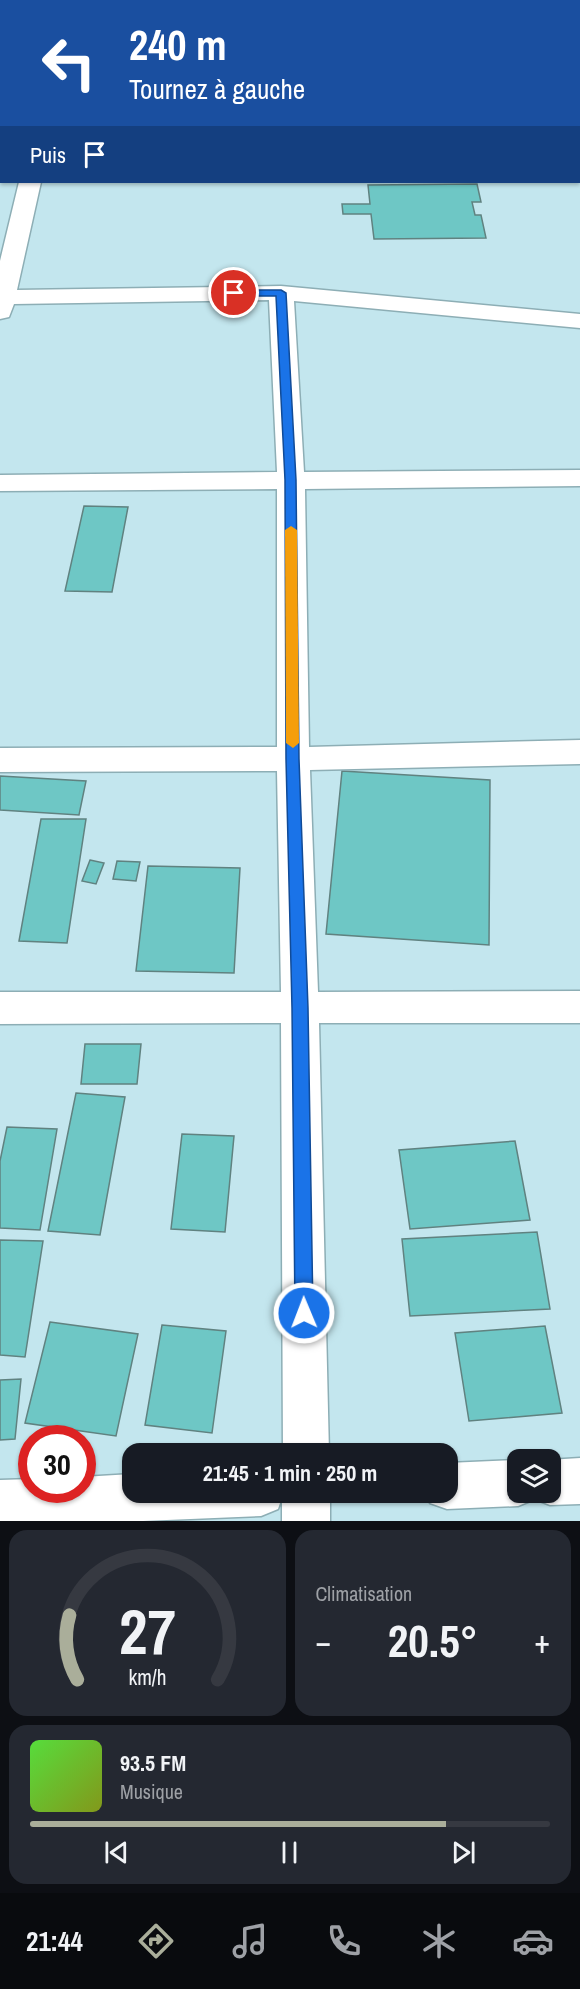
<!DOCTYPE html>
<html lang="fr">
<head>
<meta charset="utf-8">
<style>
	body { margin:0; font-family:"Archivo Narrow",sans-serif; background:#242831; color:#f1f3f6; height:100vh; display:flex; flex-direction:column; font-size:22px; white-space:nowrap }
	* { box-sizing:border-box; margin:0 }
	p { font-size:20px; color:#9ea1a6 }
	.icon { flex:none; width:33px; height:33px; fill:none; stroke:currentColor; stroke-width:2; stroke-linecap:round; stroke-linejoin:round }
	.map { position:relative; height:1521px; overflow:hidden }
	.drawer { display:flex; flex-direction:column; gap:9px; padding:9px; background:#0d0f14; flex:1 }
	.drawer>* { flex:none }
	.guide { position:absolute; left:0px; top:0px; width:580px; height:183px; box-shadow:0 2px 4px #0004; background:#1a4fa0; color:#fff; overflow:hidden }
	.tools { position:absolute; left:507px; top:1449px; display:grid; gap:12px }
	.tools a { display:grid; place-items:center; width:54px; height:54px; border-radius:12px; background:#171b24; box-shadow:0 2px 4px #0004; font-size:30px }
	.speed { position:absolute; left:18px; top:1425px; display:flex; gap:12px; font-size:30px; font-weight:700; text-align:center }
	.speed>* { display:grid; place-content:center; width:78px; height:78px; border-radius:50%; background:#171b24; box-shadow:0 2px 4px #0004; line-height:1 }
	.speed .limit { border:9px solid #d22; background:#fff; color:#111 }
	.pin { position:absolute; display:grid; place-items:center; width:51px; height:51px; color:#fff; margin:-26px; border:3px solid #fff; border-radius:50%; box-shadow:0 2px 6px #0007 }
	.me { position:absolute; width:66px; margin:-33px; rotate:359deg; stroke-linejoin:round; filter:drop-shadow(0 0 4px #0008) }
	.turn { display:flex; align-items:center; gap:21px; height:126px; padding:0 30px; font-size:27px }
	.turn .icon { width:78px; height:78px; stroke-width:2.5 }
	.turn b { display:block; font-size:42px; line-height:51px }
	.then { display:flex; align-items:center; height:57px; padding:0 30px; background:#0003; gap:12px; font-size:22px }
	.big { font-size:45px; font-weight:700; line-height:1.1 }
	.drawer .card { flex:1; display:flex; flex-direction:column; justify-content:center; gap:9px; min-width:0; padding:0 21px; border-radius:18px; background:#242831 }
	.drawer .dial { align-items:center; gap:0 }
	.dial svg { height:156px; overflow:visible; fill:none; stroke:#363941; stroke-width:7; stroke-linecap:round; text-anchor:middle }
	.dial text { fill:#f1f3f6; stroke:none }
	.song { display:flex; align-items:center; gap:18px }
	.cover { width:72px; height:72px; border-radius:9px; background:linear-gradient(135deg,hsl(110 70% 55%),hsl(70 70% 35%)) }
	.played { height:6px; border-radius:3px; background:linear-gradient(90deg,#aaae9a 80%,#363941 80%) }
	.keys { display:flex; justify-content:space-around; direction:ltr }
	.heat { display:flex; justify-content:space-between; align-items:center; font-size:33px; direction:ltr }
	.drawer .tiles { flex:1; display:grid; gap:9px; grid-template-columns:1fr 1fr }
	.card:last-child { grid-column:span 2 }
	.trip { position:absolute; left:122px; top:1443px; width:336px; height:60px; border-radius:18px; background:#171b24; box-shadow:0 2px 4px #0004; font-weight:700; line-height:60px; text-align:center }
	.dock { display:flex; height:96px; justify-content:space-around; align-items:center; background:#090b0e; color:#9ea1a6 }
	.dock .icon { width:42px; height:42px }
	.dock .current { color:#aaae9a }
	.dock b { font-size:27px; color:#f1f3f6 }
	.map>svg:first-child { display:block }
	.building { fill:#6ec7c5; stroke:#608280; stroke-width:1.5 }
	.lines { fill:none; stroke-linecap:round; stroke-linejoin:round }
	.street-casing { stroke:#8daeb5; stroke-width:3 }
	.street { fill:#fff; fill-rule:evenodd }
	.route { fill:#1a73e8; stroke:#114b97; stroke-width:1.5 }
	.slow { fill:#f59e0b }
</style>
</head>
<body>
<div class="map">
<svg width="580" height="1521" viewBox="0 0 580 1521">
	<rect width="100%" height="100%" fill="#c3e6ee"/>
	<g class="building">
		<path d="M 477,184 L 481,202 L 472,202 L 475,215 L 481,215 L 486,238 L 374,239 L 371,214 L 343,214 L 342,204 L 370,204 L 368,185 Z"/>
		<path d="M 84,506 L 128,507 L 112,592 L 65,591 Z"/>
		<path d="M 342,771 L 490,780 L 489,945 L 326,934 Z"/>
		<path d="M 0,776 L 86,781 L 79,815 L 0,810 Z"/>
		<path d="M 41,819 L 86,819 L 67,943 L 19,941 Z"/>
		<path d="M 90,860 L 104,863 L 96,884 L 82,881 Z"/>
		<path d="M 117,861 L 140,862 L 136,881 L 113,879 Z"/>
		<path d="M 148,866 L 240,868 L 234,973 L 136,971 Z"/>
		<path d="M 85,1044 L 141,1044 L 137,1084 L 81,1084 Z"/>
		<path d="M 76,1093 L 125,1097 L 100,1235 L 48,1231 Z"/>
		<path d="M 7,1127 L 57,1129 L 40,1230 L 0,1228 L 0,1161 Z"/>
		<path d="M 182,1134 L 234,1136 L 225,1232 L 171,1229 Z"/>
		<path d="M 515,1141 L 530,1220 L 410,1229 L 399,1150 Z"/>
		<path d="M 537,1232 L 550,1309 L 410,1316 L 402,1239 Z"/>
		<path d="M 0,1240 L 43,1241 L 25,1357 L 0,1355 Z"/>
		<path d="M 50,1322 L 138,1334 L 116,1436 L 25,1423 Z"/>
		<path d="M 162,1325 L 226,1331 L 212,1433 L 145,1425 Z"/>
		<path d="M 545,1326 L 562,1413 L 469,1421 L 455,1333 Z"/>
		<path d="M 21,1379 L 15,1439 L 0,1440 L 0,1380 Z"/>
	</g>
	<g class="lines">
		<g class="street-casing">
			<g id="street">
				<rect x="51" y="0" width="18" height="2"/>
				<rect x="267" y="0" width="18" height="2"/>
				<rect x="490" y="0" width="18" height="2"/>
				<rect x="579" y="52" width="1" height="12"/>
				<rect x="0" y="55" width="2" height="12"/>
				<rect x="0" y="159" width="2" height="12"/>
				<path d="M 19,182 L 41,182 L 17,290 L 281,286 L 580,314 L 580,328 L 294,301 L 304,472 L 580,470 L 580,486 L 305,489 L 309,747 L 580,740 L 580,764 L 310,770 L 318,992 L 580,991 L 580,1023 L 319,1023 L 329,1454 L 283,1454 L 281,1023 L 0,1024 L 0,992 L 281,992 L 277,771 L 0,772 L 0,748 L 277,747 L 277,489 L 0,491 L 0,475 L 277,472 L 269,300 L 14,304 L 9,317 L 0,319 L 0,261 Z"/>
				<path d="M 580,1458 L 580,1504 L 550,1505 L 535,1499 L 518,1506 L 447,1509 L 430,1503 L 426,1492 L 447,1492 L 447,1463 L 518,1460 L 518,1492 L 550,1492 L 550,1460 L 548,1460 Z"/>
				<path d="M 132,1474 L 132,1492 L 330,1492 L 330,1521 L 282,1521 L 282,1497 L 278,1509 L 261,1516 L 143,1521 L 0,1521 L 0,1480 L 32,1479 L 32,1490 L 82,1490 L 82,1477 Z"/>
			</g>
		</g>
		<use href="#street" class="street"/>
	</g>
	<path class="route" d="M 281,290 L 286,293 L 296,480 L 299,759 L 308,1008 L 313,1313 L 310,1319 L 304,1321 L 297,1319 L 295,1313 L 292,1008 L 286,759 L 285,480 L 276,296 L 234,296 L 229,293 L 234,290 Z"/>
	<path class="slow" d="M 291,526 L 297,530 L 299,743 L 293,748 L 286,743 L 285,530 Z"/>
</svg>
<div class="tools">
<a><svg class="icon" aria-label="layers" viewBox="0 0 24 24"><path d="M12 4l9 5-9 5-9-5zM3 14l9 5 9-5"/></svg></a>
</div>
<div class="speed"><div class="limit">30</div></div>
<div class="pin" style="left:234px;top:293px;background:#d93025"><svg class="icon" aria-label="arrive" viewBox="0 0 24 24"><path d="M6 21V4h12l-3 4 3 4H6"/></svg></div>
<svg class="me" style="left:304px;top:1313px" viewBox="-20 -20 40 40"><circle r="17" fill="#1a73e8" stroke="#fff" stroke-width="3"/><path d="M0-11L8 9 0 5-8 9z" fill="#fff"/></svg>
<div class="trip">21:45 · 1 min · 250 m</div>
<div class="guide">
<div class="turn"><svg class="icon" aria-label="left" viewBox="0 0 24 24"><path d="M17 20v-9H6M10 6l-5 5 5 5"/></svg><div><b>240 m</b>Tournez à gauche</div></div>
<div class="then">Puis<svg class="icon" aria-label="arrive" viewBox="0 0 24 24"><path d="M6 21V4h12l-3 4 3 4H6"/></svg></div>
</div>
</div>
<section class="drawer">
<div class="tiles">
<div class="card dial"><svg viewBox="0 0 100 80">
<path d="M14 69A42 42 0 1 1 86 69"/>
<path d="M14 69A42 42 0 0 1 10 36" stroke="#aaae9a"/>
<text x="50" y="56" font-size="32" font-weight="700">27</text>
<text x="50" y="72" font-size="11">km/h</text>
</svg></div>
<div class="card"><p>Climatisation</p>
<div class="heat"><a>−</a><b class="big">20.5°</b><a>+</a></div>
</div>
<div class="card">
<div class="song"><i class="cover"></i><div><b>93.5 FM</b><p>Musique</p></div></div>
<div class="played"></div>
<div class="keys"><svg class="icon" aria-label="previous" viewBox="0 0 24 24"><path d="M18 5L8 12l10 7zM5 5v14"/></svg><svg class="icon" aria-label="pause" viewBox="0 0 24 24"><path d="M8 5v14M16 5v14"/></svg><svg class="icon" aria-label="next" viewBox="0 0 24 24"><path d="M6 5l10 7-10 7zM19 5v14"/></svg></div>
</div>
</div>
</section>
<nav class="dock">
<b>21:44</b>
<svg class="icon current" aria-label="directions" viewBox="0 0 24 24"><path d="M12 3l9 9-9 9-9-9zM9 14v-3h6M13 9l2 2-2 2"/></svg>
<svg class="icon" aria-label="music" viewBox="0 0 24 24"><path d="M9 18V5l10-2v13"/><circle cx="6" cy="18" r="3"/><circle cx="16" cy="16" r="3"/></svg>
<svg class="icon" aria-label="phone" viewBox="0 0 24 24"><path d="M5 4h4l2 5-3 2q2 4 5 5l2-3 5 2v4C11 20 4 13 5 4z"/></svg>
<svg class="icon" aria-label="climate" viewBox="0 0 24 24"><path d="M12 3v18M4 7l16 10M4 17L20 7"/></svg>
<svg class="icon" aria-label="car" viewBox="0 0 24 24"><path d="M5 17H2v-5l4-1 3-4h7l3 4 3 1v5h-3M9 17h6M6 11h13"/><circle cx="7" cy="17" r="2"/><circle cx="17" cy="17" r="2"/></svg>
</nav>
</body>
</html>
